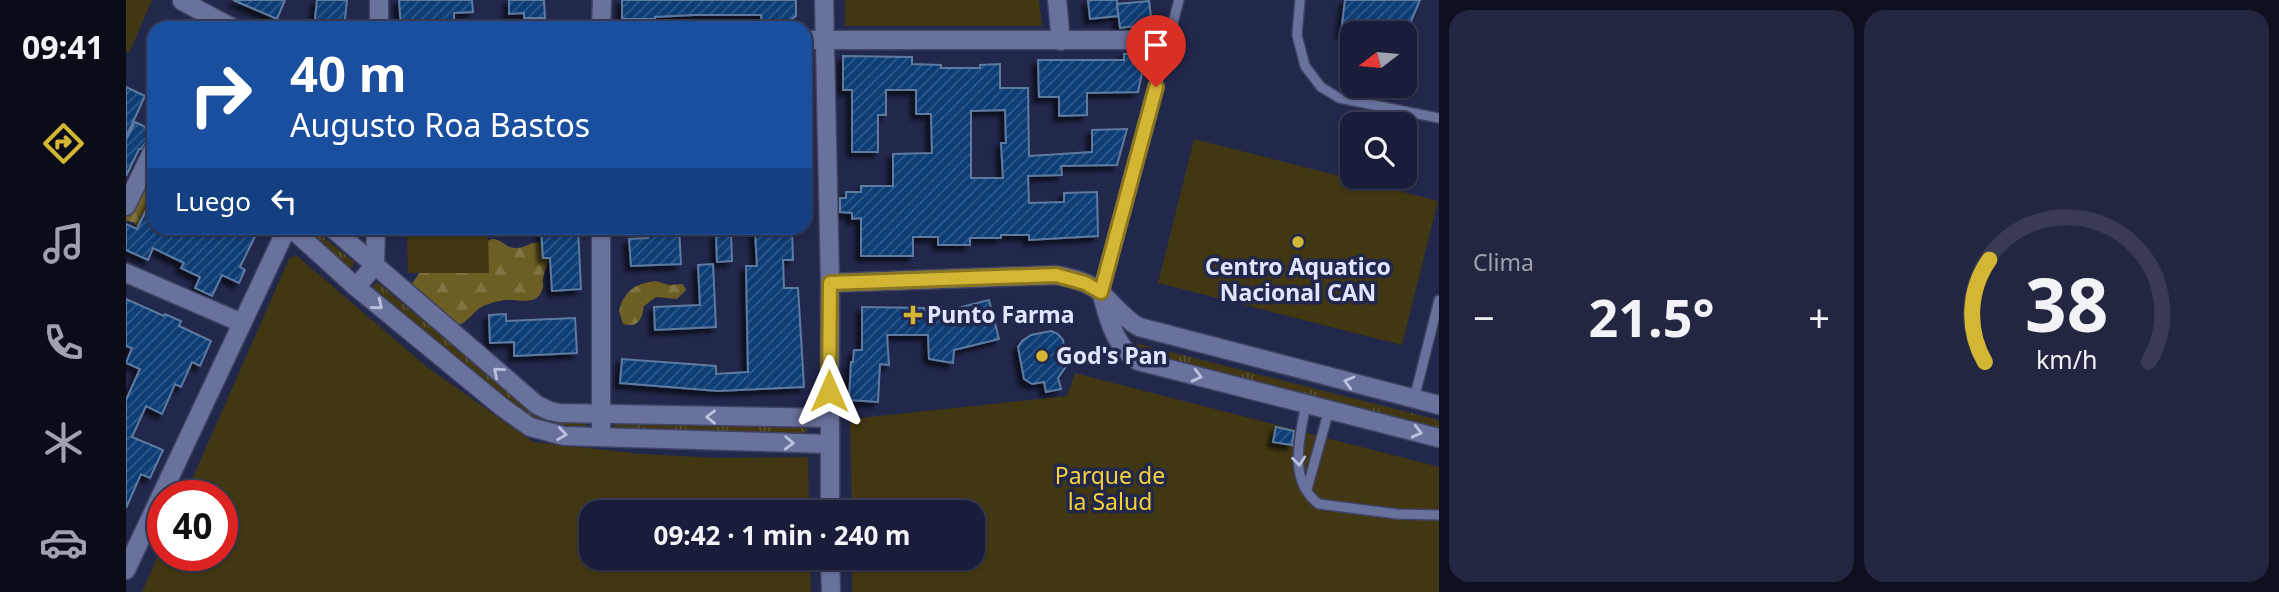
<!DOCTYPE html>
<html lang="es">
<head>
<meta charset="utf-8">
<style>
	body { margin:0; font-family:"Noto Sans",sans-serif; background:#232641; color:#f1f3f6; height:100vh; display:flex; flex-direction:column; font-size:26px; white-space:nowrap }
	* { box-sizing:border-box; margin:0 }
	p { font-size:23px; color:#9fa2ae }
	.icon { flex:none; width:38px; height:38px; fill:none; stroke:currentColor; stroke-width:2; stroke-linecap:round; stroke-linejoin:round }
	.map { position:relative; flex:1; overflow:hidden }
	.drawer { display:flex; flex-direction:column; gap:10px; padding:10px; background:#0e101f; width:840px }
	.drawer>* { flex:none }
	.banner { position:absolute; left:21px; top:21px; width:665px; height:214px; border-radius:21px; box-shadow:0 2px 5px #0004,0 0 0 2px #383b53; background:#1a4fa0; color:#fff; overflow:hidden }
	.needle { width:46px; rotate:254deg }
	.controls { position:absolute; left:1214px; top:21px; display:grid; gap:14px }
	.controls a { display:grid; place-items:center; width:77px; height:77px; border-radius:14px; background:#1a1d39; box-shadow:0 2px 5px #0004,0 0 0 2px #383b53; font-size:35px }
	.speed { position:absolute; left:21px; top:480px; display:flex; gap:14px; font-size:35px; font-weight:700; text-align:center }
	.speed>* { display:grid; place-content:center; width:91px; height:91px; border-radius:50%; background:#1a1d39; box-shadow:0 2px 5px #0004,0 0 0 2px #383b53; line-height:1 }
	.speed .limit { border:10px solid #d22; background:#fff; color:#111 }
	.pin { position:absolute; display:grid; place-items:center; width:60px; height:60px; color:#fff; margin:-72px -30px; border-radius:50% 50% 50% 0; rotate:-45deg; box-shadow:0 0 7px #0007 }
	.pin .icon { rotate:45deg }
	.me { position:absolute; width:77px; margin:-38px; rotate:0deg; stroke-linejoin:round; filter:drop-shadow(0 0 5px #0008) }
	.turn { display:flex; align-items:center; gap:24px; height:147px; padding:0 28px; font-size:32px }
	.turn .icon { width:91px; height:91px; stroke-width:2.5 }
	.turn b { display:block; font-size:49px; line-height:60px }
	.then { display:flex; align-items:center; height:66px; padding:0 28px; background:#0003; gap:14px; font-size:26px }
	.big { font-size:52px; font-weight:700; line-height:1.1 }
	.drawer .tile { flex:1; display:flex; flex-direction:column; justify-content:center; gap:10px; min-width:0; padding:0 24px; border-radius:21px; background:#232641 }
	.drawer .dial { align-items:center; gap:0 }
	.dial svg { height:182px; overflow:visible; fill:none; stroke:#383b53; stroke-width:7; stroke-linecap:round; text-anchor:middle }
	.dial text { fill:#f1f3f6; stroke:none }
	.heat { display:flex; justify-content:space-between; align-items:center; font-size:38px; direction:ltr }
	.drawer .tiles { flex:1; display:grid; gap:10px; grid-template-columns:repeat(2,1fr) }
	.trip { position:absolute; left:453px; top:500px; width:406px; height:70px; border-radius:21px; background:#1a1d39; box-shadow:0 2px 5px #0004,0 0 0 2px #383b53; font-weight:700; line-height:70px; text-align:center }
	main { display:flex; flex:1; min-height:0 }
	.menu { display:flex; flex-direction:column; width:126px; justify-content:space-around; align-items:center; background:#0a0c17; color:#9fa2ae }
	.menu .icon { width:49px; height:49px }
	.menu .current { color:#d4b635 }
	.menu b { font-size:32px; color:#f1f3f6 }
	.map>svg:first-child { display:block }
	.grass { fill:url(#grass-tufts) }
	.forest { fill:url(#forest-firs) }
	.park { fill:#413712 }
	.building { fill:url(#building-hatch); stroke:#5d7aa0; stroke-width:2; fill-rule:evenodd; filter:url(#shadow) }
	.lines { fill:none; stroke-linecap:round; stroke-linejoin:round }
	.lane-casing { stroke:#3f4262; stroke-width:12 }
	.street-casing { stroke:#3f4262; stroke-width:21 }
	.secondary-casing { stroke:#3f4262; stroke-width:21 }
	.lane { stroke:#69729d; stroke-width:9 }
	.street { stroke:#69729d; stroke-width:18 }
	.secondary { stroke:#69729d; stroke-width:18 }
	.oneway { stroke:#bcc3e1 }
	.route-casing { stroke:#8a7622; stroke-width:18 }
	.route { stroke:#d4b635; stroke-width:12 }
	.poi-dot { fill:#d4b635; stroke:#22274c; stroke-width:2.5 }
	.labels { text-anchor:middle; stroke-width:7; stroke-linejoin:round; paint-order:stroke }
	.poi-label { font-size:23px; font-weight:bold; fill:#e0e6fe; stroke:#22274c; text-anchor:start }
	.park-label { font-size:23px; fill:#f6d238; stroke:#22274c }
</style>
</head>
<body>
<main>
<nav class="menu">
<b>09:41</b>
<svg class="icon current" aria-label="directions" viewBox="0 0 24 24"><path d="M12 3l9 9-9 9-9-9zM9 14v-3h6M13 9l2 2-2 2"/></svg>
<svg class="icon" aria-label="music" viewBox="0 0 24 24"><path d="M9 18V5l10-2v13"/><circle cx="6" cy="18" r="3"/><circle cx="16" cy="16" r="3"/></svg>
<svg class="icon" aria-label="phone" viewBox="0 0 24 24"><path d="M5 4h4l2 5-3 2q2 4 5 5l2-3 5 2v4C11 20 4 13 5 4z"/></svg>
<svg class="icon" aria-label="climate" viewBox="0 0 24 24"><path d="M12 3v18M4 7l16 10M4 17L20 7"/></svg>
<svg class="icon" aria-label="car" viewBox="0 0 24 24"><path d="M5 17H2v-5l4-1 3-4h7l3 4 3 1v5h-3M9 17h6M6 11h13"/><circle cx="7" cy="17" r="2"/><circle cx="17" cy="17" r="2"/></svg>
</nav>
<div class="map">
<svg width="1313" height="592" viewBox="0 0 1313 592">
	<defs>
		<pattern id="grass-tufts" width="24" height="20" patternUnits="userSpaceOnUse" patternTransform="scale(1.75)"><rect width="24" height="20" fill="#413712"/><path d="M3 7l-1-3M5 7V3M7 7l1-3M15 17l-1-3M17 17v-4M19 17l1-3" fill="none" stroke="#5c5436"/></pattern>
		<pattern id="forest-firs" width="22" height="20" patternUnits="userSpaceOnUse" patternTransform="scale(1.75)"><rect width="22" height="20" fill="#6d5e23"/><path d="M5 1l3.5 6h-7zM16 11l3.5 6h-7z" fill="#827544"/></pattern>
		<pattern id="building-hatch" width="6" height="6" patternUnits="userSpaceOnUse" patternTransform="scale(1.75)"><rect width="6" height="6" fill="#0d3d74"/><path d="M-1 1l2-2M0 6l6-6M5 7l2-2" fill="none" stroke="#305989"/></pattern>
		<filter id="shadow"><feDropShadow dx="-5" dy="5" stdDeviation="2" flood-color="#0009"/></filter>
	</defs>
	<rect width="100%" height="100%" fill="#22274c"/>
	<g class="grass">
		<path d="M 179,228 L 186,228 L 228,262 L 227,267 L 223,268 L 179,231 Z"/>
		<path d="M 249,283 L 252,283 L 407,412 L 460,422 L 460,429 L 435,429 L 402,417 L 247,288 Z"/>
		<path d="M 1009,343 L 1313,420 L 1313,429 L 1007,351 L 1006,345 Z"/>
		<path d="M 491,422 L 679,427 L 681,429 L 679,435 L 490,430 L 488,427 Z"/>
	</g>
	<g class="forest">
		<path d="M 28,162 L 28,205 L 13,230 L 7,222 L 0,221 C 0,195 0,167 28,162 Z"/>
		<path d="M 366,239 C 376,239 379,247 388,248 C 402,249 408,236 422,246 C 425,263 420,264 417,279 C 416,286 419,282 416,290 C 411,306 394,299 382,300 C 376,300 367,302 360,305 C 347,309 344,323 329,326 L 283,292 L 285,285 L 294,272 Z"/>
		<path d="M 530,281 L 543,285 L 557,284 L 560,290 L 551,299 L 530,297 L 518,306 C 516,320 512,328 497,324 L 493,311 C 498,290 511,283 530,281 Z"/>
	</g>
	<g class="park">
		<path d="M 0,0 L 26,0 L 3,53 L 0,51 Z"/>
		<path d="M 719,0 L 913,0 L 916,26 L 719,26 Z"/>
		<path d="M 1068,139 L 1312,201 L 1276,345 L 1032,283 Z"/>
		<path d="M 362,236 L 363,273 L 282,273 L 281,237 Z"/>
		<path d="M 170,255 L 301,367 L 407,442 L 516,454 L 593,458 L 682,457 L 683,513 L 466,513 L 466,558 L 684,558 L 685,592 L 16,592 L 37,544 L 37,555 L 96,555 L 96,495 L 59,495 L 163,259 Z"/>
		<path d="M 949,373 L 1313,467 L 1313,592 L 726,592 L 726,558 L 847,558 L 847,513 L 726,513 L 724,419 L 941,396 Z"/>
	</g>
	<g class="building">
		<path d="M 107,0 L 159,0 L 151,19 Z"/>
		<path d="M 191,0 L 221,0 L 218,28 L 188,28 Z"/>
		<path d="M 273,0 L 346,0 L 347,12 L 328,13 L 328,23 L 298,25 L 298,28 L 275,28 Z"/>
		<path d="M 383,0 L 418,0 L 419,18 L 398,18 L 398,13 L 383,14 Z"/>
		<path d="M 496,0 L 670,0 L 670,16 L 663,21 L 636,22 L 635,15 L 568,15 L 529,17 L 529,19 L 496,19 Z"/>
		<path d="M 962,0 L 991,0 L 992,16 L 964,19 Z"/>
		<path d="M 1219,0 L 1294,0 L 1280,33 L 1215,33 Z"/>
		<path d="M 1023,1 L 1026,24 L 994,28 L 991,4 Z"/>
		<path d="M 998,54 L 1020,54 L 1012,92 L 961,93 L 961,115 L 933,116 L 933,97 L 913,97 L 912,60 L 998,60 Z"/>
		<path d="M 717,56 L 786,57 L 786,64 L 815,65 L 815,68 L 854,68 L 854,65 L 874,64 L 874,88 L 902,88 L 903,156 L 966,152 L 966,130 L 1001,129 L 991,165 L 935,166 L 936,175 L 902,176 L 903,203 L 938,202 L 938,193 L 971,192 L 972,236 L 903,240 L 903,235 L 875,235 L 875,238 L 844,238 L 844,245 L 812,245 L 812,237 L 787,237 L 787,256 L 735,256 L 735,218 L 726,219 L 726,213 L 714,212 L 714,198 L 720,198 L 720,192 L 735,192 L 735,186 L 767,186 L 767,154 L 806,153 L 805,114 L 790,114 L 790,90 L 760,90 L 760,115 L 752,115 L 752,152 L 726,152 L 726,90 L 717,90 ZM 879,110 L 880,143 L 875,143 L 877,178 L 845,178 L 845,111 Z"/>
		<path d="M 0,87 L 19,96 L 0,137 Z"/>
		<path d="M 9,122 L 28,131 L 15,149 L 13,149 L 0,176 L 0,140 Z"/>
		<path d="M 28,194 L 28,228 L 133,228 L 114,267 L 119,270 L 113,283 L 96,275 L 86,296 L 69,288 L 74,277 L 55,268 L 58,263 L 27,248 L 22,260 L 0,250 L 0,224 L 11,229 Z"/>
		<path d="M 415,228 L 452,228 L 455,289 L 426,291 L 424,258 L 417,258 Z"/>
		<path d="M 522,228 L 553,228 L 555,264 L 505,266 L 503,239 L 522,238 Z"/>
		<path d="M 666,228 L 667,260 L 657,260 L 658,288 L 672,288 L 678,387 L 592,391 L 494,383 L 496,359 L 590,366 L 590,374 L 622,372 L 620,266 L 631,266 L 629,230 Z"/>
		<path d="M 605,233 L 606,261 L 591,262 L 590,234 Z"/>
		<path d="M 587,264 L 590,327 L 529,330 L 528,307 L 574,305 L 572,265 Z"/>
		<path d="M 0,299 L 38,316 L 39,314 L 55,321 L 53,326 L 85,341 L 74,366 L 66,362 L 55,387 L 49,384 L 36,414 L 20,406 L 6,437 L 37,450 L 24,478 L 15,474 L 0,508 L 0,400 L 14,369 L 0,363 L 6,348 L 0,346 Z"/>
		<path d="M 863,300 L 873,339 L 828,350 L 827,363 L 803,359 L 802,335 L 761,335 L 763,365 L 754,364 L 752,402 L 723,400 L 725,362 L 727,362 L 728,350 L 736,350 L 736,307 L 798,308 L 798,310 L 816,312 Z"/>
		<path d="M 380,314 L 380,321 L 449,318 L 451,353 L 388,356 L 388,342 L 364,343 L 363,315 Z"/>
		<path d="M 925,331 L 932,334 L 937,340 L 941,365 L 932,378 L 935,389 L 920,392 L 918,382 L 906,384 L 898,379 L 892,347 L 896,341 L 905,335 Z"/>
		<path d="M 1150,427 L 1168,431 L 1166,445 L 1147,442 Z"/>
	</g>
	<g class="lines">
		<g class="lane-casing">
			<g id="lane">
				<path d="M 1174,0 L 1171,35 L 1179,66 L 1195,87 L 1213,98 L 1313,118"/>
				<path d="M 975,292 L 1053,0"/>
				<path d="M 1288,399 L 1313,300"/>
				<path d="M 1180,404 C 1174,436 1161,481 1193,504 L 1271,514 L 1313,515"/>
				<path d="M 1181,489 L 1203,410"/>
			</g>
		</g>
		<g class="street-casing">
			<g id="street">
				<path d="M 698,0 L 704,283"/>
				<path d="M 931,0 L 935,41"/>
				<path d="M 56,1 L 107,28"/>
				<path d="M 253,28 L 253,0"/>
				<path d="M 475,28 L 476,0"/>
				<path d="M 679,40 L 1024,40"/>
				<path d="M 0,206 L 28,148"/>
				<path d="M 165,228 L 230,287 L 376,407 L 404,427 L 438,436 L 703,444"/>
				<path d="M 206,228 L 411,405 L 424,411 L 434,413 L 703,418"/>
				<path d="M 475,228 L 475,427"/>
				<path d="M 0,273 L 116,323"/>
				<path d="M 230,287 L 249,265 L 250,228"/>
				<path d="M 0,570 L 161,228"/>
			</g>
		</g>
		<g class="secondary-casing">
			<g id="secondary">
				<path d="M 977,299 C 983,322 991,349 1012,361 L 1313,438"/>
				<path d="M 704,513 L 704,283 L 930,275 C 946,278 964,282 976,294 C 989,306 997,318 1013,327 L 1313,405"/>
				<path d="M 704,558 L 705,592"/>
			</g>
		</g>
		<use href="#lane" class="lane"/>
		<use href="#street" class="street"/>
		<use href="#secondary" class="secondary"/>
	</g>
	<defs><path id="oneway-chevron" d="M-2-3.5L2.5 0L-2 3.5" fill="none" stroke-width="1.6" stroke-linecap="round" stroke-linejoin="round" transform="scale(1.75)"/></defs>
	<g class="oneway">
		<use href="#oneway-chevron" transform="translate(252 305) rotate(39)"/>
		<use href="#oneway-chevron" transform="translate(372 372) rotate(-139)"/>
		<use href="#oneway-chevron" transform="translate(1071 376) rotate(14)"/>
		<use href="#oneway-chevron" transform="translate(1223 382) rotate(-165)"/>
		<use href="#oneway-chevron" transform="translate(585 417) rotate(-179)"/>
		<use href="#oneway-chevron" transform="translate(1291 432) rotate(14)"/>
		<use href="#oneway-chevron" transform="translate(436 434) rotate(8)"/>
		<use href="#oneway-chevron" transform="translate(663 443) rotate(2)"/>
		<use href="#oneway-chevron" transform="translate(1173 461) rotate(84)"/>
	</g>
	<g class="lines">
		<g class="route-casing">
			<path id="route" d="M 703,391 L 704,283 L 930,275 L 959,283 L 975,292 L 1030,87"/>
		</g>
		<use href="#route" class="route"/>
	</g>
	<g class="poi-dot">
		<circle cx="1172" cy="242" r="7"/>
		<path d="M783.5 304.5h7v7h7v7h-7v7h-7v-7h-7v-7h7z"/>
		<circle cx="916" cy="356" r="7"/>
	</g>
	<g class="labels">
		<g class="poi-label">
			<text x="1172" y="275" text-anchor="middle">Centro Aquatico<tspan x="1172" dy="26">Nacional CAN</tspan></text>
			<text x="801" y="323">Punto Farma</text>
			<text x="930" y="364">God's Pan</text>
		</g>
		<g class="park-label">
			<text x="984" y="484">Parque de<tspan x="984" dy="26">la Salud</tspan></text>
		</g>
	</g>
</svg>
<div class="controls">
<a><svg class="needle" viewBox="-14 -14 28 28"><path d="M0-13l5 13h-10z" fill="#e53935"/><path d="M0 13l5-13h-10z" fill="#9fa2ae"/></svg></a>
<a><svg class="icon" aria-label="search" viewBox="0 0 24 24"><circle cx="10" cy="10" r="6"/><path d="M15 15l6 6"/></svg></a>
</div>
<div class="speed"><div class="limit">40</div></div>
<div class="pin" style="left:1030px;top:87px;background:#d93025"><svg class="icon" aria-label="arrive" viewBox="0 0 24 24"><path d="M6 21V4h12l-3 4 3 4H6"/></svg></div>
<svg class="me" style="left:703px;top:391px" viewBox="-20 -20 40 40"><path d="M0-17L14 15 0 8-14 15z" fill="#d4b635" stroke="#fff" stroke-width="4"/></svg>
<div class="trip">09:42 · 1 min · 240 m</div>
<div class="banner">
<div class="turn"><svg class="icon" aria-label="right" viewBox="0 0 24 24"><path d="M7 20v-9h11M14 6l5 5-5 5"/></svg><div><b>40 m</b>Augusto Roa Bastos</div></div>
<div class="then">Luego<svg class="icon" aria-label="left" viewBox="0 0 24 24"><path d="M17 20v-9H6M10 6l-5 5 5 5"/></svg></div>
</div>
</div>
<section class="drawer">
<div class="tiles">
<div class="tile"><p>Clima</p>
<div class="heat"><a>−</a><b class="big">21.5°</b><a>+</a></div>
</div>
<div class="tile dial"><svg viewBox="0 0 100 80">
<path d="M14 69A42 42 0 1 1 86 69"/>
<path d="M14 69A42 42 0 0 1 16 24" stroke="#d4b635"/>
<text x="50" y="56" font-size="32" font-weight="700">38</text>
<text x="50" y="72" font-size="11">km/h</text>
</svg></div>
</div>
</section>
</main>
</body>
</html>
